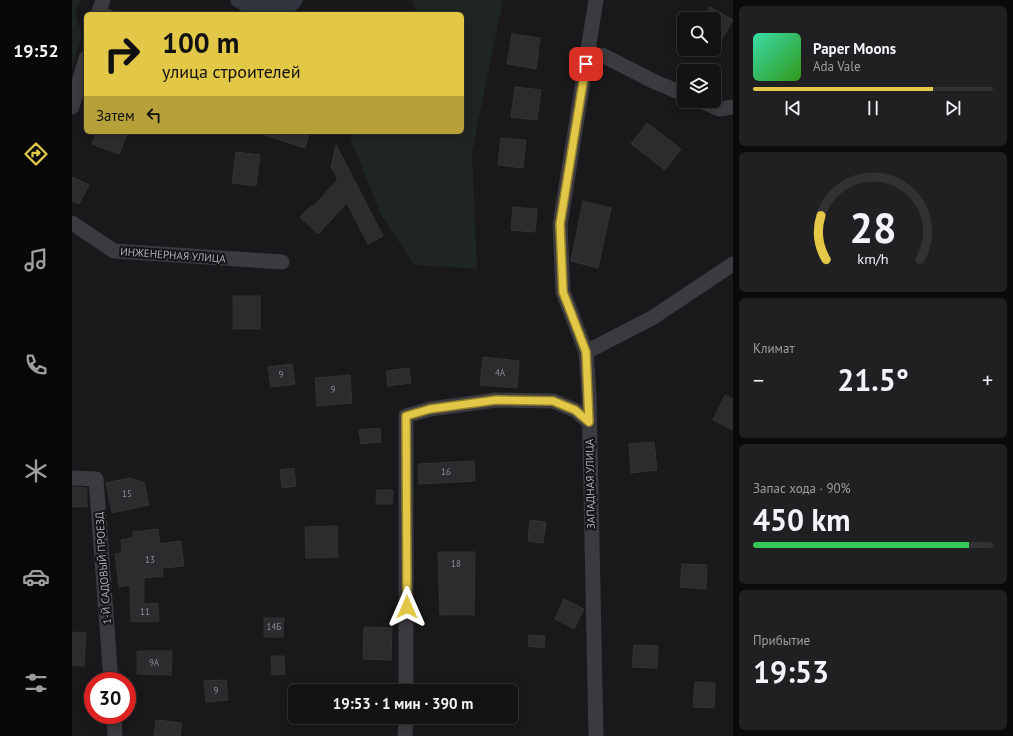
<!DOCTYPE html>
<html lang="ru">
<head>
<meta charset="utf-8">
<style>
	body { margin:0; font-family:"PT Sans",sans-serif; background:#202022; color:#f1f3f6; height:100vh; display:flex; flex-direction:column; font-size:15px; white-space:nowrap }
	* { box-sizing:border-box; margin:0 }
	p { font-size:13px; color:#9d9ea0 }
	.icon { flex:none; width:22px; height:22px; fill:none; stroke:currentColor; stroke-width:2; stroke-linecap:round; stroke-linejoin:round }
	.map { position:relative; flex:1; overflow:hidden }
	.details { display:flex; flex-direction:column; gap:6px; padding:6px; background:#0a0a0b; width:280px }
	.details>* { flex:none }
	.top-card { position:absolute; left:12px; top:12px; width:380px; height:122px; border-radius:6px; box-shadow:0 2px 10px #0003,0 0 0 1px #323234; background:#e3c848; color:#111; overflow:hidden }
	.fabs { position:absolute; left:605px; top:12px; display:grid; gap:8px }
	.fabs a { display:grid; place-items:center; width:44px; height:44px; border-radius:6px; background:#131314; box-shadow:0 2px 10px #0003,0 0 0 1px #323234; font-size:20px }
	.speed { position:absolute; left:12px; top:672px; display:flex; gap:8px; font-size:20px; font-weight:700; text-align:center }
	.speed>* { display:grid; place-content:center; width:52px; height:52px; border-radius:50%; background:#131314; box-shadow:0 2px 10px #0003,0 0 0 1px #323234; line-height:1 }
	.speed .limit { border:6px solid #d22; background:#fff; color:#111 }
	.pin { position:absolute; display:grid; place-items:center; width:34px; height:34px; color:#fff; margin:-17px; border-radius:8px; box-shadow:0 2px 6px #0006 }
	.me { position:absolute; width:44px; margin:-22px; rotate:0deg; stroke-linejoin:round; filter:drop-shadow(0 0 3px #0008) }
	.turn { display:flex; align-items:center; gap:14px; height:84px; padding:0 12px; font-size:18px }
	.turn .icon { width:52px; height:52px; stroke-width:2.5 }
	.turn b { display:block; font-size:28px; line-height:34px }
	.then { display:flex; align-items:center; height:38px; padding:0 12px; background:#0003; gap:8px; font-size:15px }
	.big { font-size:30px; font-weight:700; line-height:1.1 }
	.details .tile { flex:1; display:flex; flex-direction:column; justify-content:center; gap:6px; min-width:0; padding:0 14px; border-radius:6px; background:#202022 }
	.details .dial { align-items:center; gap:0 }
	.dial svg { height:104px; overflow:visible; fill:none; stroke:#323234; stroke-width:7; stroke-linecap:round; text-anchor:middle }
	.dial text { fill:#f1f3f6; stroke:none }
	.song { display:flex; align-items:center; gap:12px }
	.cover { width:48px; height:48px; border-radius:6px; background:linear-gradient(135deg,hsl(160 70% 55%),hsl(110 70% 35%)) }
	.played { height:4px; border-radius:2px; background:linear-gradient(90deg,#e3c848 75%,#323234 75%) }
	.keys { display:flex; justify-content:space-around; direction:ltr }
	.heat { display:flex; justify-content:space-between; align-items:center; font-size:22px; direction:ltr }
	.charge { height:6px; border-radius:3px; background:linear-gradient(90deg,#34c759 90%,#323234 0) }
	.trip { position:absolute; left:216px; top:684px; width:230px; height:40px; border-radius:6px; background:#131314; box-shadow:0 2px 10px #0003,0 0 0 1px #323234; font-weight:700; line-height:40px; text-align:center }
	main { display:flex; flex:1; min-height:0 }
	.dock { display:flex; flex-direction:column; width:72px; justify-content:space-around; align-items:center; background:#080808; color:#9d9ea0 }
	.dock .icon { width:28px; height:28px }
	.dock .on { color:#e3c848 }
	.dock b { font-size:18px; color:#f1f3f6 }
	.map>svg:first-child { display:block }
	.green { fill:#1f2521 }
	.water { fill:#30353e }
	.building { fill:#2c2c2e; stroke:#333336 }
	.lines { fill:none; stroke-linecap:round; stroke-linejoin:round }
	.lane { stroke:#3a3a3f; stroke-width:8 }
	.street { stroke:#3a3a3f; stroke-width:15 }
	.route-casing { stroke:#94822f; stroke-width:10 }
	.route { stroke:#e3c848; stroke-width:7 }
	.labels { text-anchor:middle; stroke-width:4; stroke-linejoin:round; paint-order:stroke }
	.number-label { font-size:9px; fill:#8b8d96 }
	.street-label { font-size:11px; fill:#acaeb9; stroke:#141416 }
</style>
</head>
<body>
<main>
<nav class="dock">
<b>19:52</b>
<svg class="icon on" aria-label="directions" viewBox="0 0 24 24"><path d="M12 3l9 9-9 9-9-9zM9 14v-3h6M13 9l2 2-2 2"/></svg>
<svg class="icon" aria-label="music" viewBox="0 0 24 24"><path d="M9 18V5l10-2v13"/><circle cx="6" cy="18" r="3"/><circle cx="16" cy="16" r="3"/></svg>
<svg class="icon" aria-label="phone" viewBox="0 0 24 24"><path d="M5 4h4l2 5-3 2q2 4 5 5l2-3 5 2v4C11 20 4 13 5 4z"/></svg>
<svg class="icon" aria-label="climate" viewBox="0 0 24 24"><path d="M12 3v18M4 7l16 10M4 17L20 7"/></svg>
<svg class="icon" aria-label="car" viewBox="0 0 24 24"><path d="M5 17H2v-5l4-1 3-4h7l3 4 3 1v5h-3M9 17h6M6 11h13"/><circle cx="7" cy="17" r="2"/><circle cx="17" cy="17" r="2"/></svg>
<svg class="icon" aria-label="filters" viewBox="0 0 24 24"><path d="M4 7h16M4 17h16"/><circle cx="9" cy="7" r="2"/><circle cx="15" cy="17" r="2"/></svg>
</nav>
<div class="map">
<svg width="661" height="736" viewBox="0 0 661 736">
	<rect width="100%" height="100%" fill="#19191b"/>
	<g class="green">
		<path d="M 0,0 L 8,0 L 3,13 L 10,35 L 0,69 Z"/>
		<path d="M 341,0 L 431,0 L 400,152 L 405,269 L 342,265 L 309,214 L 279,141 L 280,132 L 390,132 L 390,14 L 344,14 Z"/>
	</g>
	<path class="water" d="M 158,0 L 231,0 L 227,8 L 217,14 L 175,14 L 160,5 Z"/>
	<g class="building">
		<path d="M 638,7 L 661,20 L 642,53 L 642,19 L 632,19 Z"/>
		<path d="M 440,34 L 468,38 L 464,69 L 435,64 Z"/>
		<path d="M 443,87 L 469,90 L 465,120 L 439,117 Z"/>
		<path d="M 575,123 L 609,149 L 593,170 L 559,144 Z"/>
		<path d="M 25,132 L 56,132 L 47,154 L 20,144 Z"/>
		<path d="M 190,132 L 238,132 L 233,148 L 189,134 Z"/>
		<path d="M 429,138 L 454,140 L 451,168 L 426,165 Z"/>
		<path d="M 264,145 L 311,236 L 296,244 L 275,203 L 246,234 L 228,217 L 239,206 L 241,207 L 266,179 L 259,167 Z"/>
		<path d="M 164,152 L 188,155 L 184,186 L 160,183 Z"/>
		<path d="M 0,177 L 17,185 L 7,204 L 0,201 Z"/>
		<path d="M 511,201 L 539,208 L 526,268 L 499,261 Z"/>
		<path d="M 441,207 L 465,209 L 463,232 L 439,230 Z"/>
		<rect x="161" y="296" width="27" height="33"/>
		<path d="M 411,357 L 447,361 L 445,388 L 408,385 Z"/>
		<path d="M 220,364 L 223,384 L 199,387 L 196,367 Z"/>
		<path d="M 337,368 L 339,383 L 316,386 L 314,371 Z"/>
		<path d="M 278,375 L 280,403 L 245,406 L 243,378 Z"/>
		<path d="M 653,395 L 661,399 L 661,430 L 641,420 Z"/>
		<path d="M 308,428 L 309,442 L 289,444 L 287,430 Z"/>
		<path d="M 582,442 L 585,470 L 559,473 L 557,444 Z"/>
		<path d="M 402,461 L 403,481 L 347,484 L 346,464 Z"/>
		<path d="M 222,468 L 224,486 L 210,488 L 208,470 Z"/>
		<path d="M 57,478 L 72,482 L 77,505 L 40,513 L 34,483 Z"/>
		<path d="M 0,487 L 15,488 L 15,507 L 0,507 Z"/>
		<path d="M 305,490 L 321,490 L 320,504 L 304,504 Z"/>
		<path d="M 458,520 L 474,522 L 471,543 L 456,541 Z"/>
		<path d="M 265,526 L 266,557 L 234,558 L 233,527 Z"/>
		<path d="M 86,529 L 88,544 L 109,541 L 112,566 L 90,568 L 91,576 L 72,578 L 72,604 L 86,603 L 87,621 L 59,622 L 58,585 L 47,587 L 43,554 L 50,553 L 49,540 L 61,538 L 61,532 Z"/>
		<path d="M 366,552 L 403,552 L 402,615 L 368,615 Z"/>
		<path d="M 610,564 L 635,565 L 634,589 L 608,587 Z"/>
		<path d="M 492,599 L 512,609 L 502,629 L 483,619 Z"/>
		<path d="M 192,618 L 212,618 L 211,637 L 192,637 Z"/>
		<path d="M 292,627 L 320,628 L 319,660 L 291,659 Z"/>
		<path d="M 0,632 L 14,633 L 12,666 L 0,665 Z"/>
		<path d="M 457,635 L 473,636 L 472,648 L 456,646 Z"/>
		<path d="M 562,645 L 586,646 L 585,668 L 560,667 Z"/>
		<path d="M 65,651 L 100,651 L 99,675 L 65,674 Z"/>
		<path d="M 199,656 L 212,656 L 213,674 L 200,675 Z"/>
		<path d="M 154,680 L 156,700 L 134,702 L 132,681 Z"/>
		<path d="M 623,682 L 643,683 L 642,708 L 621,707 Z"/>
		<path d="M 84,720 L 110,723 L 108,736 L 82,736 Z"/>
	</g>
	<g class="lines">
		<path class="lane" d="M 28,10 L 39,14"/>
		<g class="street">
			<path d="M 26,14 L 31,0"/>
			<path d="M 514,64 L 530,55 L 583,82 L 612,94"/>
			<path d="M 629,101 L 647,109 L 661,107"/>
			<path d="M 0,107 L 14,58"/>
			<path d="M 0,223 L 42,251 L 210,262"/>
			<path d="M 514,352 L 580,318 L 661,264"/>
			<path d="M 0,478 L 24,479 L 39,681"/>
			<path d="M 334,691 L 334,416 L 358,409 L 424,400 L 481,401 L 503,410 L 517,422"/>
			<path d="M 42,715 L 43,736"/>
			<path d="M 333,736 L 334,717"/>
			<path d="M 524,736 L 517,395 L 514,352 L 491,292 L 488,225 L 524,0"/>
		</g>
	</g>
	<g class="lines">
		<g class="route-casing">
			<path id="route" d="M 335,607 L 334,416 L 358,409 L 424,400 L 481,401 L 503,410 L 517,422 L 514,352 L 491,292 L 488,224 L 514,64"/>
		</g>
		<use href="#route" class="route"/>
	</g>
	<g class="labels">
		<g class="number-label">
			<text x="428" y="376">4А</text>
			<text x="209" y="378">9</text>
			<text x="261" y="393">9</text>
			<text x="374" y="475">16</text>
			<text x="55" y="497">15</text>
			<text x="78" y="563">13</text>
			<text x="384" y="567">18</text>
			<text x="73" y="615">11</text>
			<text x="202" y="630">14Б</text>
			<text x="82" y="666">9А</text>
			<text x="144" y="694">9</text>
		</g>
		<g class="street-label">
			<text transform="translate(101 255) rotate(4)" y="4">ИНЖЕНЕРНАЯ УЛИЦА</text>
			<text transform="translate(518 484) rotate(-91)" y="4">ЗАПАДНАЯ УЛИЦА</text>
			<text transform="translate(31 568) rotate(-94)" y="4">1-Й САДОВЫЙ ПРОЕЗД</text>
		</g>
	</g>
</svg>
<div class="fabs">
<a><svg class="icon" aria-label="search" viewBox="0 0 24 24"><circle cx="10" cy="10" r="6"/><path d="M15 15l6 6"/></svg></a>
<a><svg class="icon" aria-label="layers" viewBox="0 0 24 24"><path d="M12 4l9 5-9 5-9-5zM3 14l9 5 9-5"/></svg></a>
</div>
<div class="speed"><div class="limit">30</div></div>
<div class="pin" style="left:514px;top:64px;background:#d93025"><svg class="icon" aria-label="arrive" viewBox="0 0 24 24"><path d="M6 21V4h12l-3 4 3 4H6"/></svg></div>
<svg class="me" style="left:335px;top:607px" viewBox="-20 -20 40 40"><path d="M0-17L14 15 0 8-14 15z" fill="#e3c848" stroke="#fff" stroke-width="4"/></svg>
<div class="trip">19:53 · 1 мин · 390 m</div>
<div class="top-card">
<div class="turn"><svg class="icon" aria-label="right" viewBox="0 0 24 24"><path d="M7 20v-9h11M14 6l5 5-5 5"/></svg><div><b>100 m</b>улица строителей</div></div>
<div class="then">Затем<svg class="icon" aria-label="left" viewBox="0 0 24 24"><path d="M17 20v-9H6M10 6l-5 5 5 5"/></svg></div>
</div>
</div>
<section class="details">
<div class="tile">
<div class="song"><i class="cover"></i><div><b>Paper Moons</b><p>Ada Vale</p></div></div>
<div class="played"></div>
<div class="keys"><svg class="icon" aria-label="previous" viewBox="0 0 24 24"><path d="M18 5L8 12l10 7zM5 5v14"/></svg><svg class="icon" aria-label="pause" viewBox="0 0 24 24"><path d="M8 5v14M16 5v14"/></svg><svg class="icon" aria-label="next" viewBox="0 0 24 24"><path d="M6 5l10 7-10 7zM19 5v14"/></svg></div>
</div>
<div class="tile dial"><svg viewBox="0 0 100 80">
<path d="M14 69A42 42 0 1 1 86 69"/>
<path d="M14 69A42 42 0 0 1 10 35" stroke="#e3c848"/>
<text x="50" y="56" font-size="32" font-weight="700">28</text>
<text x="50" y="72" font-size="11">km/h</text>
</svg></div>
<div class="tile"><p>Климат</p>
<div class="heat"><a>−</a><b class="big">21.5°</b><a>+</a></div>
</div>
<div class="tile"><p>Запас хода · 90%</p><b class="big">450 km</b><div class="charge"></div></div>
<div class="tile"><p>Прибытие</p><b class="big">19:53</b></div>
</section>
</main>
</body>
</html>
